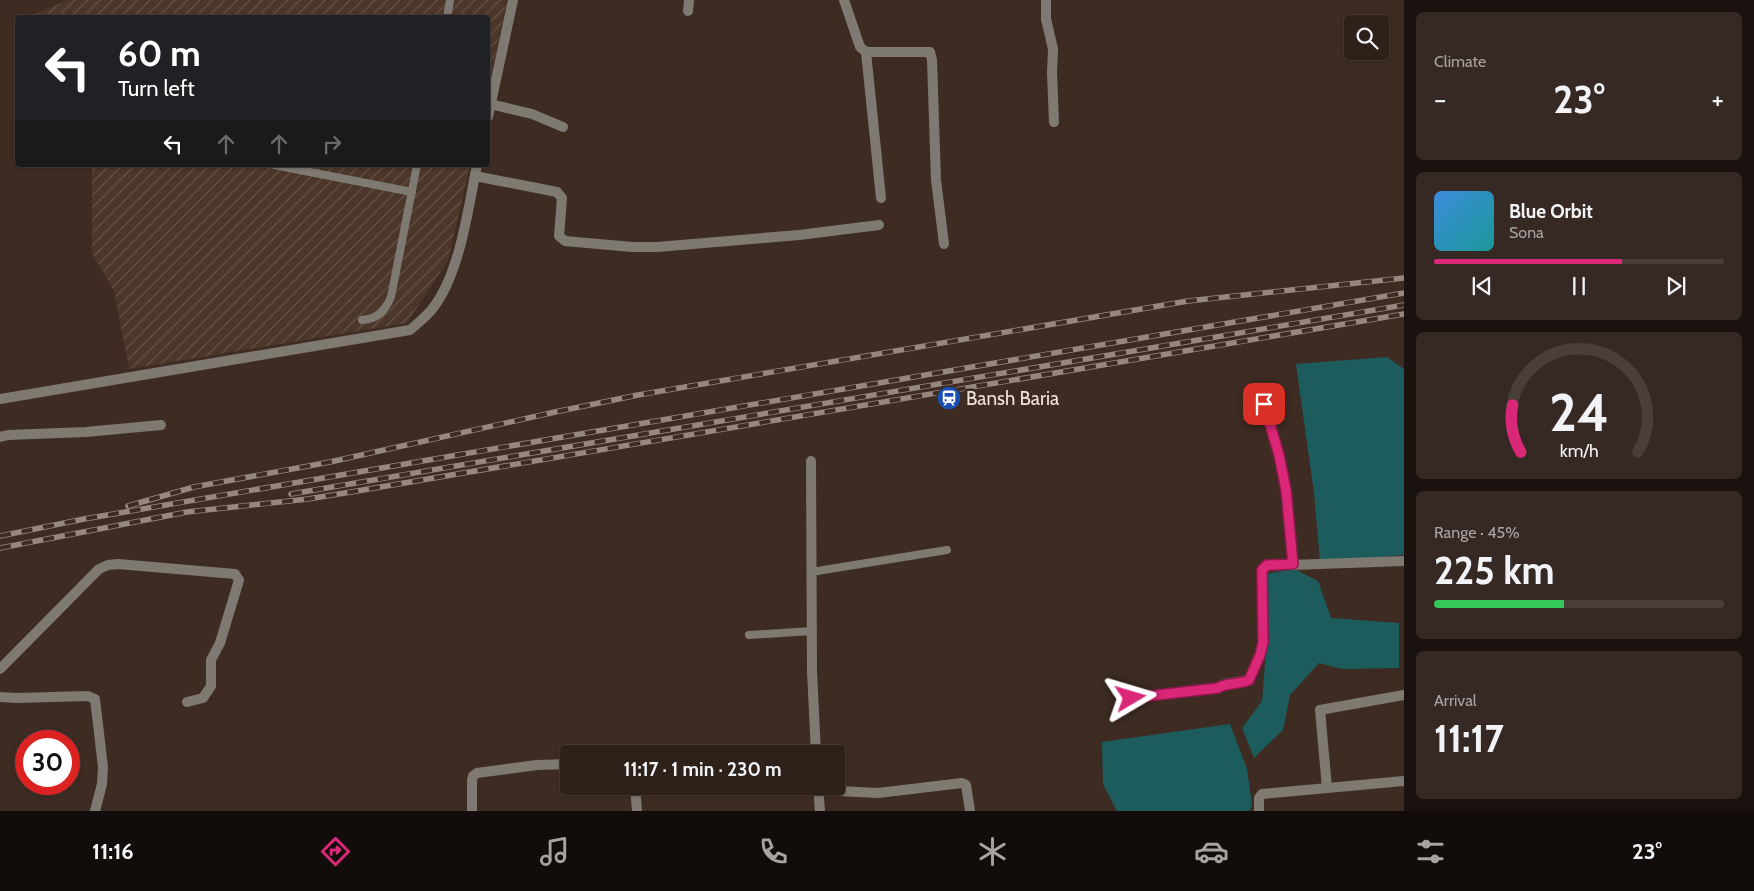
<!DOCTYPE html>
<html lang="en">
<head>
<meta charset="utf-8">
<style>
	body { margin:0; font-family:Cabin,sans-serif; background:#362923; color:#f1f3f6; height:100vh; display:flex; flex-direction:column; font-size:19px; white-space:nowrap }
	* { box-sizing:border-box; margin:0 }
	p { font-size:16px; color:#a7a3a2 }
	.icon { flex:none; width:28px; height:28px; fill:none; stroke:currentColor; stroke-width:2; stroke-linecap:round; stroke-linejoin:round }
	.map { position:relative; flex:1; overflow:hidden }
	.details { display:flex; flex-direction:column; gap:12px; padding:12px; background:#19120e; width:350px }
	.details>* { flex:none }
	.banner { position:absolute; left:15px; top:15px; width:475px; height:152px; border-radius:5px; box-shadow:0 1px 4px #0004,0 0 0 1px #493e39; background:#202124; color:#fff; overflow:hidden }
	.controls { position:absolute; left:1344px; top:15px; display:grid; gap:10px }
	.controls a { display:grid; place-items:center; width:45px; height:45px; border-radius:5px; background:#2e211a; box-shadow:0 1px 4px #0004,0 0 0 1px #493e39; font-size:25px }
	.speed { position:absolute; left:15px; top:730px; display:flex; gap:10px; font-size:25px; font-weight:700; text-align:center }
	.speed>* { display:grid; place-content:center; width:65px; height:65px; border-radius:50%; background:#2e211a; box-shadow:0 1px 4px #0004,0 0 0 1px #493e39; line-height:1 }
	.speed .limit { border:8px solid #d22; background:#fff; color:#111 }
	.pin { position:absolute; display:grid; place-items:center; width:42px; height:42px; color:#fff; margin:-21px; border-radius:10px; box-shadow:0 2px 8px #0006 }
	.me { position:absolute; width:55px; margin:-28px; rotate:83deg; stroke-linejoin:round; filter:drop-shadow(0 0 4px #0008) }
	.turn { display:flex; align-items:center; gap:18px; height:105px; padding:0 20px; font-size:22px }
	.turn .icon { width:65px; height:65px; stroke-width:2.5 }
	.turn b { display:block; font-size:35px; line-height:42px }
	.lanes { display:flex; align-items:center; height:48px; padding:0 20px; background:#0003; justify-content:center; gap:25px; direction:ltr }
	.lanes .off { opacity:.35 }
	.big { font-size:38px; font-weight:700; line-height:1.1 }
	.details .widget { flex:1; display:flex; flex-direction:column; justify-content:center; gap:8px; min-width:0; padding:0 18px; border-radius:8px; background:#362923 }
	.details .dial { align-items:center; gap:0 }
	.dial svg { height:130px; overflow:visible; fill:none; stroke:#493e39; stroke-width:7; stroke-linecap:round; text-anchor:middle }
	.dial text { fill:#f1f3f6; stroke:none }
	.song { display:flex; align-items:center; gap:15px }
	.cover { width:60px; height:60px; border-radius:8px; background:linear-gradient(135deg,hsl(210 70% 55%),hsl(180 70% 35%)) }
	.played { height:5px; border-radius:2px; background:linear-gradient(90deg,#db2777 65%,#493e39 65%) }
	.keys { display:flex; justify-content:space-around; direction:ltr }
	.heat { display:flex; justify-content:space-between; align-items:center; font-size:28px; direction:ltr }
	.charge { height:8px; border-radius:4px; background:linear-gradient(90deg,#34c759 45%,#493e39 0) }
	.trip { position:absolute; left:560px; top:745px; width:285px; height:50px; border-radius:5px; background:#2e211a; box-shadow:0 1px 4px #0004,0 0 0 1px #493e39; font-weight:700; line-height:50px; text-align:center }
	.dock { display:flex; height:80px; justify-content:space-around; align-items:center; background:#120d0a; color:#a7a3a2 }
	.dock .icon { width:35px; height:35px }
	.dock .on { color:#db2777 }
	.dock b { font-size:22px; color:#f1f3f6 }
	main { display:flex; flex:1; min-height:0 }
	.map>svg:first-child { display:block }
	.industrial { fill:url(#industrial-furrows) }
	.water { fill:#1c5c5d }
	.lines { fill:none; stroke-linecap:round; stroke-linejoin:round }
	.lane { stroke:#7e7a71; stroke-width:8 }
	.street { stroke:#7e7a71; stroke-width:10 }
	.rail-casing { stroke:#96877f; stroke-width:5.5 }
	.rail { stroke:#3e2c23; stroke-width:4; stroke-dasharray:11; stroke-linecap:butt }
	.route-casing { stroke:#8e194d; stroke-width:12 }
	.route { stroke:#db2777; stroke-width:9 }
	.labels { text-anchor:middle; stroke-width:5; stroke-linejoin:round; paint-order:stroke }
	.poi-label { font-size:19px; fill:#eee2dc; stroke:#3e2c23; text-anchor:start }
</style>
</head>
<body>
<main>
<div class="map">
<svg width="1404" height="811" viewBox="0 0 1404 811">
	<defs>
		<pattern id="industrial-furrows" width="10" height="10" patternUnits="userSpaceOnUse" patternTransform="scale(1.25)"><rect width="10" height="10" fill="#4c3529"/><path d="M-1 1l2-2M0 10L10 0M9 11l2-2" fill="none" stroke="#665247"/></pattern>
	</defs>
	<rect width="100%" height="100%" fill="#3e2c23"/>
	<g class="industrial">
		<path d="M 67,0 L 507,0 L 488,89 L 488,18 L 26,18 Z"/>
		<path d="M 92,165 L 470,165 L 448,261 L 407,323 L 129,369 L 114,291 L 92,253 Z"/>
	</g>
	<g class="water">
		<path d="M 1387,357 L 1404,369 L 1404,555 L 1320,562 L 1314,493 L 1296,364 Z"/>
		<path d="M 1294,569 L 1318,581 L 1331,618 L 1399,623 L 1399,668 L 1342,669 L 1319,663 L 1290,695 L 1283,730 L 1254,758 L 1242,728 L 1262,701 L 1266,652 L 1267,574 Z"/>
		<path d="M 1230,724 L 1247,769 L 1252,805 L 1249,811 L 1117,811 L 1103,784 L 1102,742 Z"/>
	</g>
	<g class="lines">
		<g class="lane">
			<path d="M 447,18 L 450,0"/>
			<path d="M 274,165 L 412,192"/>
			<path d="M 362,320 C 378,319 385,311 391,297 L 417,165"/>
			<path d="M 811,572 L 947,550"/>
			<path d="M 749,635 L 812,631"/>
		</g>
		<g class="street">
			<path d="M 844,0 L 860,47 L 866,52 L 930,52 L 932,60 L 936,180 L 944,244"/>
			<path d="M 1046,0 L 1046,19 L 1053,49 L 1052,73 L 1054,122"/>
			<path d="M 688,11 L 689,0"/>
			<path d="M 866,52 L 881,198"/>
			<path d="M 490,104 L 532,114 L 563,127"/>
			<path d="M 488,117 L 513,0"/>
			<path d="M 475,176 L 557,192 L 562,198 L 559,236 L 565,241 L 632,247 L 657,247 L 799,235 L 879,225"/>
			<path d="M 0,399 L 410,330 C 418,323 427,316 433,308 C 460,273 468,209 477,165"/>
			<path d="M 1264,405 L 1279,455 L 1286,490 L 1293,564"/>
			<path d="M 0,437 L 8,435 L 86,432 L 161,425"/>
			<path d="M 811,461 L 812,671 L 816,754"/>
			<path d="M 0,669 L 99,569 L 108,565 L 118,564 L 235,574 L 239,580 L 220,643 L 211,660 L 211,686 L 203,698 L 187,702"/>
			<path d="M 0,697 L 16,698 L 88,696 L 95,699 L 103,767 L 102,784 L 95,811"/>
			<path d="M 1131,698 L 1218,688 L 1225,684 L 1249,680 L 1260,655 L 1263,643 L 1262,570 L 1265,566 L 1404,561"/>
			<path d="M 635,786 L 637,811"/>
			<path d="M 818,786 L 820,811"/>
			<path d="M 1327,788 L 1320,710 L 1404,695"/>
			<path d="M 818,790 L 878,793 L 962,783 L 966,785 L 970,811"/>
			<path d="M 472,811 L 472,780 L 473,776 L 477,773 L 537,765 L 569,764"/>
			<path d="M 1259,811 L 1259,798 L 1262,794 L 1404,781"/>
		</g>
		<g class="rail-casing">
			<g id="rail">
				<path d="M 291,494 L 1404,305"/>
				<path d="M 128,506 L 194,487 L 330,462 L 555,412 L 638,395 L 1188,301 L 1404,278"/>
				<path d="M 0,536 L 84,519 L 1404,293"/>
				<path d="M 0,548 L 187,512 L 308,499 L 351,492 L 1404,314"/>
			</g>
		</g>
		<use href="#rail" class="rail"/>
	</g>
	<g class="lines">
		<g class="route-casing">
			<path id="route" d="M 1131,698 L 1218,688 C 1227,682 1239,685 1249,680 L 1260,655 L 1263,643 L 1262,570 L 1267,565 L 1293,564 L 1286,490 L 1279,455 L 1264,404"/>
		</g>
		<use href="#route" class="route"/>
	</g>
	<defs>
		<g id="station-disc" transform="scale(1.25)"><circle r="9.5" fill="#1a4fb4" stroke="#3e2c23"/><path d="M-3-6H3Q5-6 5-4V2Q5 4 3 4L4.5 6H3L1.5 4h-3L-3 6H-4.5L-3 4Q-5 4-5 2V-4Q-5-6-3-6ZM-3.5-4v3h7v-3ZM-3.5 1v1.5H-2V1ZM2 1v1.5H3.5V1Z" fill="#fff"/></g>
	</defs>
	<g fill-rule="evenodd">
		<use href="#station-disc" x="949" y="398"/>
	</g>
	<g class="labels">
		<g class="poi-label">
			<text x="966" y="405">Bansh Baria</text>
		</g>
	</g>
</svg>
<div class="controls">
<a><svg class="icon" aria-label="search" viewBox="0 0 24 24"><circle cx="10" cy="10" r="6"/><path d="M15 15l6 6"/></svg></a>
</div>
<div class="speed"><div class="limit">30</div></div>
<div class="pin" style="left:1264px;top:404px;background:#d93025"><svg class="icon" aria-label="arrive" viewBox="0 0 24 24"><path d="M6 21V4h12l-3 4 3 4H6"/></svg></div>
<svg class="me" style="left:1131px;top:698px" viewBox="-20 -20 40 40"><path d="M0-17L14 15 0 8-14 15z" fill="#db2777" stroke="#fff" stroke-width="4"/></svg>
<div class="trip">11:17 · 1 min · 230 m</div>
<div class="banner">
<div class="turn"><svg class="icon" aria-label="left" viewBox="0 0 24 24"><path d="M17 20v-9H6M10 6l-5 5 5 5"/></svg><div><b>60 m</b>Turn left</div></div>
<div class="lanes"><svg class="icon" aria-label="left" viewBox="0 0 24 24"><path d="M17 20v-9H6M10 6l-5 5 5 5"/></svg><svg class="icon off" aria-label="ahead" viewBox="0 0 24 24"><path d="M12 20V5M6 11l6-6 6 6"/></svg><svg class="icon off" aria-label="ahead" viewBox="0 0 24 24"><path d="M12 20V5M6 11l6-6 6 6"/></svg><svg class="icon off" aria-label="right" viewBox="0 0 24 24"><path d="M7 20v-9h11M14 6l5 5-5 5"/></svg></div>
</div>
</div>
<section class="details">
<div class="widget"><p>Climate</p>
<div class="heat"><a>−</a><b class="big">23°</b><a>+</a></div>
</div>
<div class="widget">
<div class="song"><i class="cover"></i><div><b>Blue Orbit</b><p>Sona</p></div></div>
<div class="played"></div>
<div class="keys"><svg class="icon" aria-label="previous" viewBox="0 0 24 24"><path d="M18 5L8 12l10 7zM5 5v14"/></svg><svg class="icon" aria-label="pause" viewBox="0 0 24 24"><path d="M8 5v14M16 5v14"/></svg><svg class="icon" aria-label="next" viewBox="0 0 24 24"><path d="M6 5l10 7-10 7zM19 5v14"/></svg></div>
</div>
<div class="widget dial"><svg viewBox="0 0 100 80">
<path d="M14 69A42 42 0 1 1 86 69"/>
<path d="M14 69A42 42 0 0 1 9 40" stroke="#db2777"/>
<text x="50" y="56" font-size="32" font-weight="700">24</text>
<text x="50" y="72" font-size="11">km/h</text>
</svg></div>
<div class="widget"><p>Range · 45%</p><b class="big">225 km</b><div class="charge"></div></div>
<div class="widget"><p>Arrival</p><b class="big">11:17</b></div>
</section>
</main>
<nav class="dock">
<b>11:16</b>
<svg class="icon on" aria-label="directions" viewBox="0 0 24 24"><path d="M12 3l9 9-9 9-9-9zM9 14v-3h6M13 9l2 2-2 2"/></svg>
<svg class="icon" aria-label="music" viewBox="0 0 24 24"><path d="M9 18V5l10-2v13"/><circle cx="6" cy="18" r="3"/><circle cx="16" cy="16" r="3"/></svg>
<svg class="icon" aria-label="phone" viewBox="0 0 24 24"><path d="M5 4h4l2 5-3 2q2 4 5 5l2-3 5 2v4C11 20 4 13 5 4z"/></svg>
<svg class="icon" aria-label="climate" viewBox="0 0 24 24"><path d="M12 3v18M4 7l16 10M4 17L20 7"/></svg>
<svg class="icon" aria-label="car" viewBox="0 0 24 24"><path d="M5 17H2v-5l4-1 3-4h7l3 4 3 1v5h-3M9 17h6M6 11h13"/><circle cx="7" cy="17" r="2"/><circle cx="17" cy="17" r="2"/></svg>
<svg class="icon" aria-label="filters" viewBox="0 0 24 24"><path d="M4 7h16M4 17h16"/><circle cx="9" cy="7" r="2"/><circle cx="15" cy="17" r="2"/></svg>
<b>23°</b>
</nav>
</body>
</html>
